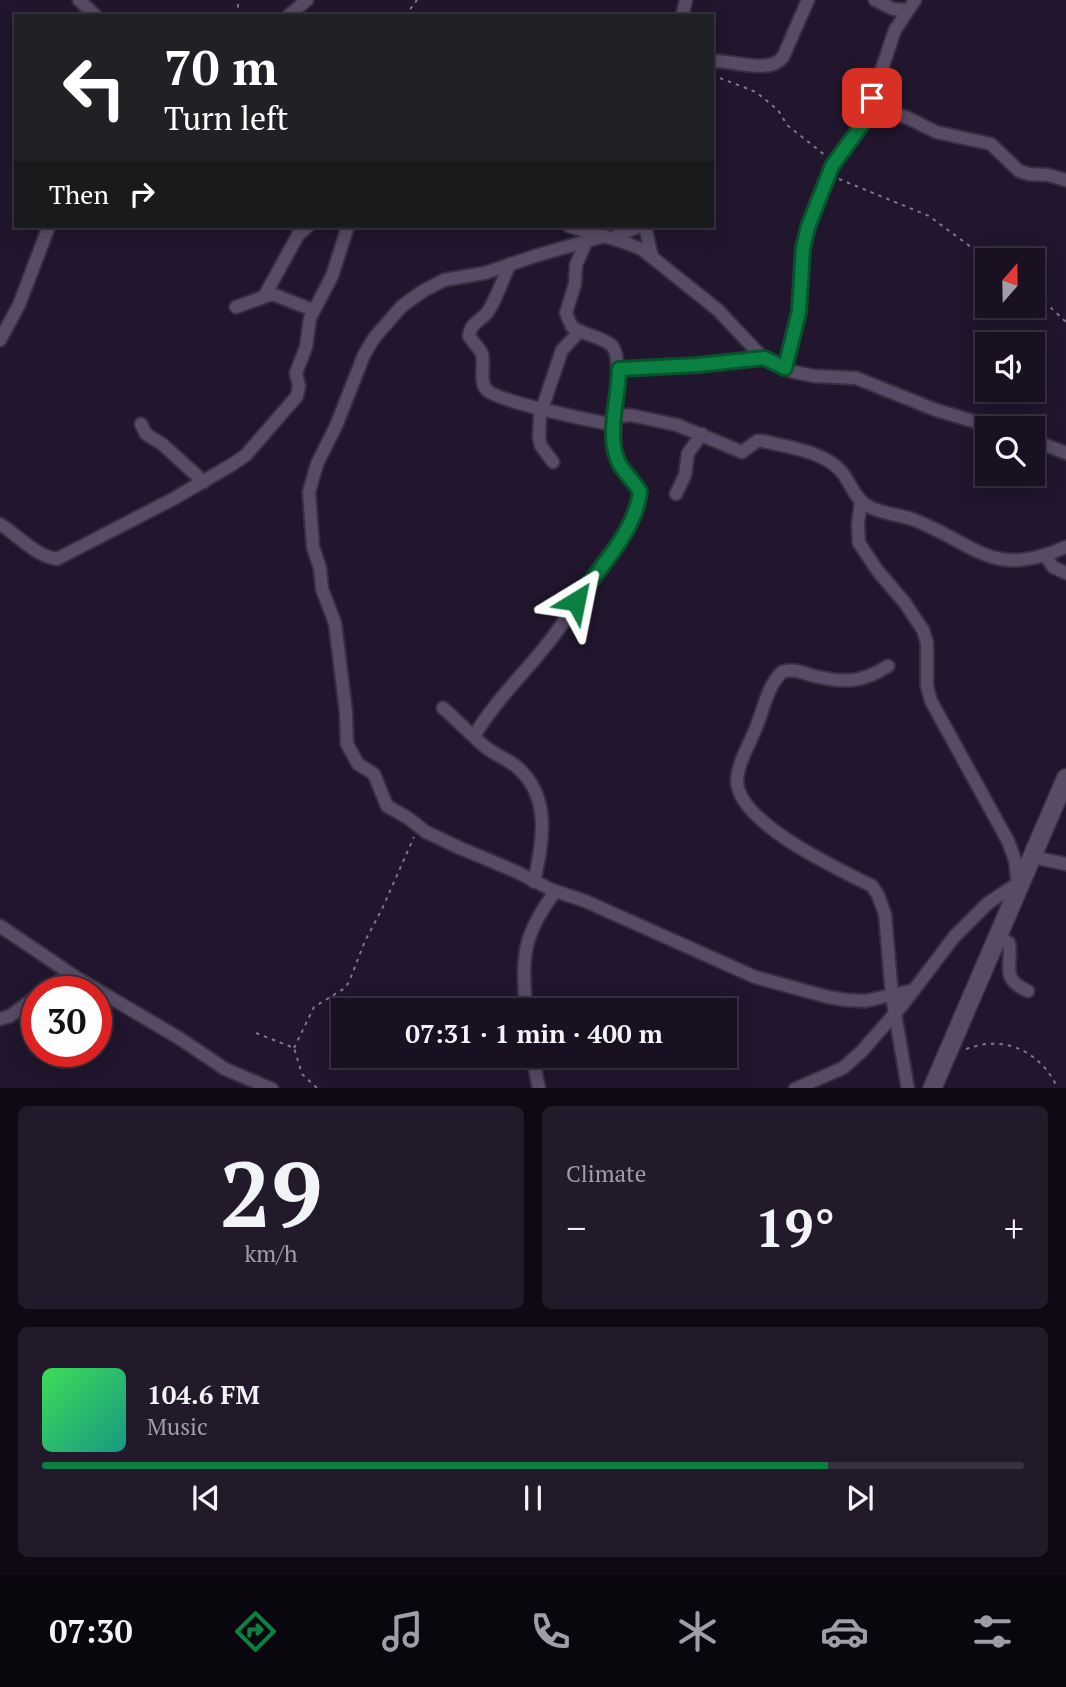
<!DOCTYPE html>
<html lang="en">
<head>
<meta charset="utf-8">
<style>
	body { margin:0; font-family:"PT Serif",serif; background:#22192a; color:#f1f3f6; height:100vh; display:flex; flex-direction:column; font-size:26px; white-space:nowrap }
	* { box-sizing:border-box; margin:0 }
	p { font-size:23px; color:#9f9da5 }
	.icon { flex:none; width:38px; height:38px; fill:none; stroke:currentColor; stroke-width:2; stroke-linecap:round; stroke-linejoin:round }
	.map { position:relative; height:1088px; overflow:hidden }
	.side { display:flex; flex-direction:column; gap:18px; padding:18px; background:#0e0913; flex:1 }
	.side>* { flex:none }
	.guide { position:absolute; left:14px; top:14px; width:700px; height:214px; border-radius:0px; box-shadow:0 4px 18px #0003,0 0 0 2px #373040; background:#202124; color:#fff; overflow:hidden }
	.needle { width:46px; rotate:20deg }
	.fabs { position:absolute; left:975px; top:248px; display:grid; gap:14px }
	.fabs a { display:grid; place-items:center; width:70px; height:70px; border-radius:0px; background:#191022; box-shadow:0 4px 18px #0003,0 0 0 2px #373040; font-size:35px }
	.speed { position:absolute; left:21px; top:976px; display:flex; gap:14px; font-size:35px; font-weight:700; text-align:center }
	.speed>* { display:grid; place-content:center; width:91px; height:91px; border-radius:50%; background:#191022; box-shadow:0 4px 18px #0003,0 0 0 2px #373040; line-height:1 }
	.speed .limit { border:10px solid #d22; background:#fff; color:#111 }
	.pin { position:absolute; display:grid; place-items:center; width:60px; height:60px; color:#fff; margin:-30px; border-radius:14px; box-shadow:0 4px 10px #0006 }
	.me { position:absolute; width:77px; margin:-38px; rotate:35deg; stroke-linejoin:round; filter:drop-shadow(0 0 5px #0008) }
	.turn { display:flex; align-items:center; gap:24px; height:147px; padding:0 35px; font-size:32px }
	.turn .icon { width:91px; height:91px; stroke-width:2.5 }
	.turn b { display:block; font-size:49px; line-height:60px }
	.then { display:flex; align-items:center; height:66px; padding:0 35px; background:#0003; gap:14px; font-size:26px }
	.big { font-size:52px; font-weight:700; line-height:1.1 }
	.side .widget { flex:1; display:flex; flex-direction:column; justify-content:center; gap:10px; min-width:0; padding:0 24px; border-radius:10px; background:#22192a }
	.side .dial { align-items:center; gap:0 }
	.dial b { font-size:91px; line-height:1 }
	.song { display:flex; align-items:center; gap:21px }
	.cover { width:84px; height:84px; border-radius:10px; background:linear-gradient(135deg,hsl(130 70% 55%),hsl(170 70% 35%)) }
	.played { height:7px; border-radius:4px; background:linear-gradient(90deg,#0b8043 80%,#373040 80%) }
	.keys { display:flex; justify-content:space-around; direction:ltr }
	.heat { display:flex; justify-content:space-between; align-items:center; font-size:38px; direction:ltr }
	.side .tiles { flex:1; display:grid; gap:18px; grid-template-columns:1fr 1fr }
	.widget:last-child { grid-column:span 2 }
	.trip { position:absolute; left:331px; top:998px; width:406px; height:70px; border-radius:0px; background:#191022; box-shadow:0 4px 18px #0003,0 0 0 2px #373040; font-weight:700; line-height:70px; text-align:center }
	.dock { display:flex; height:112px; justify-content:space-around; align-items:center; background:#0a060e; color:#9f9da5 }
	.dock .icon { width:49px; height:49px }
	.dock .selected { color:#0b8043 }
	.dock b { font-size:32px; color:#f1f3f6 }
	.map>svg:first-child { display:block }
	.lines { fill:none; stroke-linecap:round; stroke-linejoin:round }
	.street-casing { stroke:#362f40; stroke-width:16 }
	.secondary-casing { stroke:#362f40; stroke-width:21 }
	.path { stroke:#7f778a; stroke-width:2; stroke-dasharray:3.5 5; stroke-linecap:butt }
	.street { stroke:#574b65; stroke-width:12 }
	.secondary { stroke:#574b65; stroke-width:18 }
	.route-casing { stroke:#07532c; stroke-width:18 }
	.route { stroke:#0b8043; stroke-width:12 }
</style>
</head>
<body>
<div class="map">
<svg width="1066" height="1089" viewBox="0 0 1066 1089">
	<rect width="100%" height="100%" fill="#21162d"/>
	<g class="lines">
		<g class="street-casing">
			<g id="street">
				<path d="M 79,0 L 96,16"/>
				<path d="M 875,0 L 893,9 L 907,10"/>
				<path d="M 288,16 L 307,0"/>
				<path d="M 682,16 L 686,0"/>
				<path d="M 712,61 C 733,60 769,75 783,57 L 808,0"/>
				<path d="M 870,106 L 908,118 L 936,132 L 991,144 L 1019,171 L 1029,174 L 1048,175 L 1066,180"/>
				<path d="M 569,226 C 594,235 620,238 643,250 L 718,310 L 762,357 L 776,365 L 794,372 L 814,376 L 856,378 L 936,410 L 1000,429"/>
				<path d="M 647,226 L 646,231 L 652,257"/>
				<path d="M 604,236 L 535,256 L 485,273 L 444,280 L 423,291 L 402,306 L 374,338 L 364,355 L 336,426 L 317,464 L 309,492 L 313,547 L 320,568 L 322,589 L 335,623 L 346,712 L 347,744 L 358,764 L 374,774 L 387,806 L 408,818 L 426,832 L 460,848 L 517,872 L 552,890 L 585,901 L 755,977 L 828,997 L 846,1000 L 865,1001 L 914,990"/>
				<path d="M 612,238 L 640,226"/>
				<path d="M 510,264 C 504,276 493,308 485,315 C 477,323 471,323 469,336 C 473,342 479,348 482,354 C 485,365 478,383 488,391 C 501,402 593,421 614,425"/>
				<path d="M 265,295 L 298,235 L 308,226"/>
				<path d="M 236,307 L 272,294 L 313,310"/>
				<path d="M 0,340 L 19,305 L 49,226"/>
				<path d="M 785,368 L 798,312 L 803,248 L 816,204 L 832,166 L 864,122 L 895,30 L 915,0"/>
				<path d="M 619,369 L 698,365 L 764,358"/>
				<path d="M 614,417 L 630,415 L 677,425 L 742,452 L 757,441 L 763,441 C 787,447 823,451 841,471 C 850,482 854,497 866,505 C 882,515 901,514 917,521 C 978,546 994,579 1066,547"/>
				<path d="M 141,424 L 146,434 L 162,444 L 204,482"/>
				<path d="M 1032,440 L 1066,453"/>
				<path d="M 553,462 L 541,446 L 539,438 L 540,415 L 562,350 L 579,332"/>
				<path d="M 676,494 L 685,475 L 688,453 L 702,434"/>
				<path d="M 861,501 L 858,524 L 859,543 L 877,570 L 905,603 L 923,630 L 927,643 L 927,686 L 931,701 L 1008,841 L 1015,860 L 1018,885"/>
				<path d="M 0,524 C 18,535 35,556 57,559 L 173,499 L 233,464 L 246,455 L 297,396 L 299,386 L 296,373 L 306,347 L 310,318 L 332,276 L 348,226"/>
				<path d="M 1045,555 L 1053,567 L 1066,573"/>
				<path d="M 888,666 C 862,683 844,683 814,676 C 803,673 794,668 782,672 C 766,688 764,710 755,730 C 749,746 738,762 737,780 C 736,822 838,869 872,886 L 878,895 L 885,914 L 892,996 L 908,1089"/>
				<path d="M 443,708 C 457,720 469,733 483,745 C 494,755 509,759 519,769 C 552,799 542,844 534,882"/>
				<path d="M 474,736 C 496,699 529,669 555,634 C 570,614 582,592 597,571 C 614,547 637,522 640,492 C 633,477 617,469 615,451 C 611,427 626,358 611,345 C 600,336 584,335 572,327 L 566,313 L 575,284 L 576,265 L 586,242"/>
				<path d="M 1032,857 L 1066,864"/>
				<path d="M 0,926 L 77,978 L 179,1038 L 225,1069 L 272,1089"/>
				<path d="M 998,936 L 1009,943 C 1013,966 999,978 1028,991"/>
				<path d="M 42,992 L 71,974"/>
				<path d="M 526,1010 C 522,956 522,936 555,892"/>
				<path d="M 0,1019 L 10,1016 L 37,996"/>
				<path d="M 532,1055 L 539,1089"/>
				<path d="M 795,1089 L 843,1068 L 862,1051 L 904,1003 L 954,937 L 988,903 L 1020,882"/>
			</g>
		</g>
		<g class="secondary-casing">
			<path id="secondary" d="M 932,1089 L 1066,778"/>
		</g>
		<g class="path">
			<path d="M 238,16 L 238,0"/>
			<path d="M 405,16 L 417,0"/>
			<path d="M 712,75 L 756,92 L 778,110 L 787,125 L 826,156"/>
			<path d="M 839,179 L 929,216 L 990,261"/>
			<path d="M 1032,290 L 1066,322"/>
			<path d="M 256,1033 L 294,1048 L 302,1074 L 318,1089"/>
			<path d="M 294,1048 L 314,1007 L 345,988 L 349,982 L 365,941 L 382,909 L 414,837"/>
			<path d="M 966,1049 C 973,1047 981,1044 988,1044 C 1019,1041 1046,1061 1058,1089"/>
		</g>
		<use href="#street" class="street"/>
		<use href="#secondary" class="secondary"/>
	</g>
	<g class="lines">
		<g class="route-casing">
			<path id="route" d="M 576,601 C 598,570 636,530 640,492 C 634,480 623,473 618,461 C 606,433 619,398 619,369 L 698,365 L 764,358 L 785,368 L 799,312 L 803,248 L 808,227 L 832,166 L 864,122 L 872,98"/>
		</g>
		<use href="#route" class="route"/>
	</g>
</svg>
<div class="fabs">
<a><svg class="needle" viewBox="-14 -14 28 28"><path d="M0-13l5 13h-10z" fill="#e53935"/><path d="M0 13l5-13h-10z" fill="#9f9da5"/></svg></a>
<a><svg class="icon" aria-label="sound" viewBox="0 0 24 24"><path d="M4 9h4l5-4v14l-5-4H4zM17 9q2 3 0 6"/></svg></a>
<a><svg class="icon" aria-label="search" viewBox="0 0 24 24"><circle cx="10" cy="10" r="6"/><path d="M15 15l6 6"/></svg></a>
</div>
<div class="speed"><div class="limit">30</div></div>
<div class="pin" style="left:872px;top:98px;background:#d93025"><svg class="icon" aria-label="arrive" viewBox="0 0 24 24"><path d="M6 21V4h12l-3 4 3 4H6"/></svg></div>
<svg class="me" style="left:576px;top:601px" viewBox="-20 -20 40 40"><path d="M0-17L14 15 0 8-14 15z" fill="#0b8043" stroke="#fff" stroke-width="4"/></svg>
<div class="trip">07:31 · 1 min · 400 m</div>
<div class="guide">
<div class="turn"><svg class="icon" aria-label="left" viewBox="0 0 24 24"><path d="M17 20v-9H6M10 6l-5 5 5 5"/></svg><div><b>70 m</b>Turn left</div></div>
<div class="then">Then<svg class="icon" aria-label="right" viewBox="0 0 24 24"><path d="M7 20v-9h11M14 6l5 5-5 5"/></svg></div>
</div>
</div>
<section class="side">
<div class="tiles">
<div class="widget dial"><b>29</b><p>km/h</p></div>
<div class="widget"><p>Climate</p>
<div class="heat"><a>−</a><b class="big">19°</b><a>+</a></div>
</div>
<div class="widget">
<div class="song"><i class="cover"></i><div><b>104.6 FM</b><p>Music</p></div></div>
<div class="played"></div>
<div class="keys"><svg class="icon" aria-label="previous" viewBox="0 0 24 24"><path d="M18 5L8 12l10 7zM5 5v14"/></svg><svg class="icon" aria-label="pause" viewBox="0 0 24 24"><path d="M8 5v14M16 5v14"/></svg><svg class="icon" aria-label="next" viewBox="0 0 24 24"><path d="M6 5l10 7-10 7zM19 5v14"/></svg></div>
</div>
</div>
</section>
<nav class="dock">
<b>07:30</b>
<svg class="icon selected" aria-label="directions" viewBox="0 0 24 24"><path d="M12 3l9 9-9 9-9-9zM9 14v-3h6M13 9l2 2-2 2"/></svg>
<svg class="icon" aria-label="music" viewBox="0 0 24 24"><path d="M9 18V5l10-2v13"/><circle cx="6" cy="18" r="3"/><circle cx="16" cy="16" r="3"/></svg>
<svg class="icon" aria-label="phone" viewBox="0 0 24 24"><path d="M5 4h4l2 5-3 2q2 4 5 5l2-3 5 2v4C11 20 4 13 5 4z"/></svg>
<svg class="icon" aria-label="climate" viewBox="0 0 24 24"><path d="M12 3v18M4 7l16 10M4 17L20 7"/></svg>
<svg class="icon" aria-label="car" viewBox="0 0 24 24"><path d="M5 17H2v-5l4-1 3-4h7l3 4 3 1v5h-3M9 17h6M6 11h13"/><circle cx="7" cy="17" r="2"/><circle cx="17" cy="17" r="2"/></svg>
<svg class="icon" aria-label="filters" viewBox="0 0 24 24"><path d="M4 7h16M4 17h16"/><circle cx="9" cy="7" r="2"/><circle cx="15" cy="17" r="2"/></svg>
</nav>
</body>
</html>
